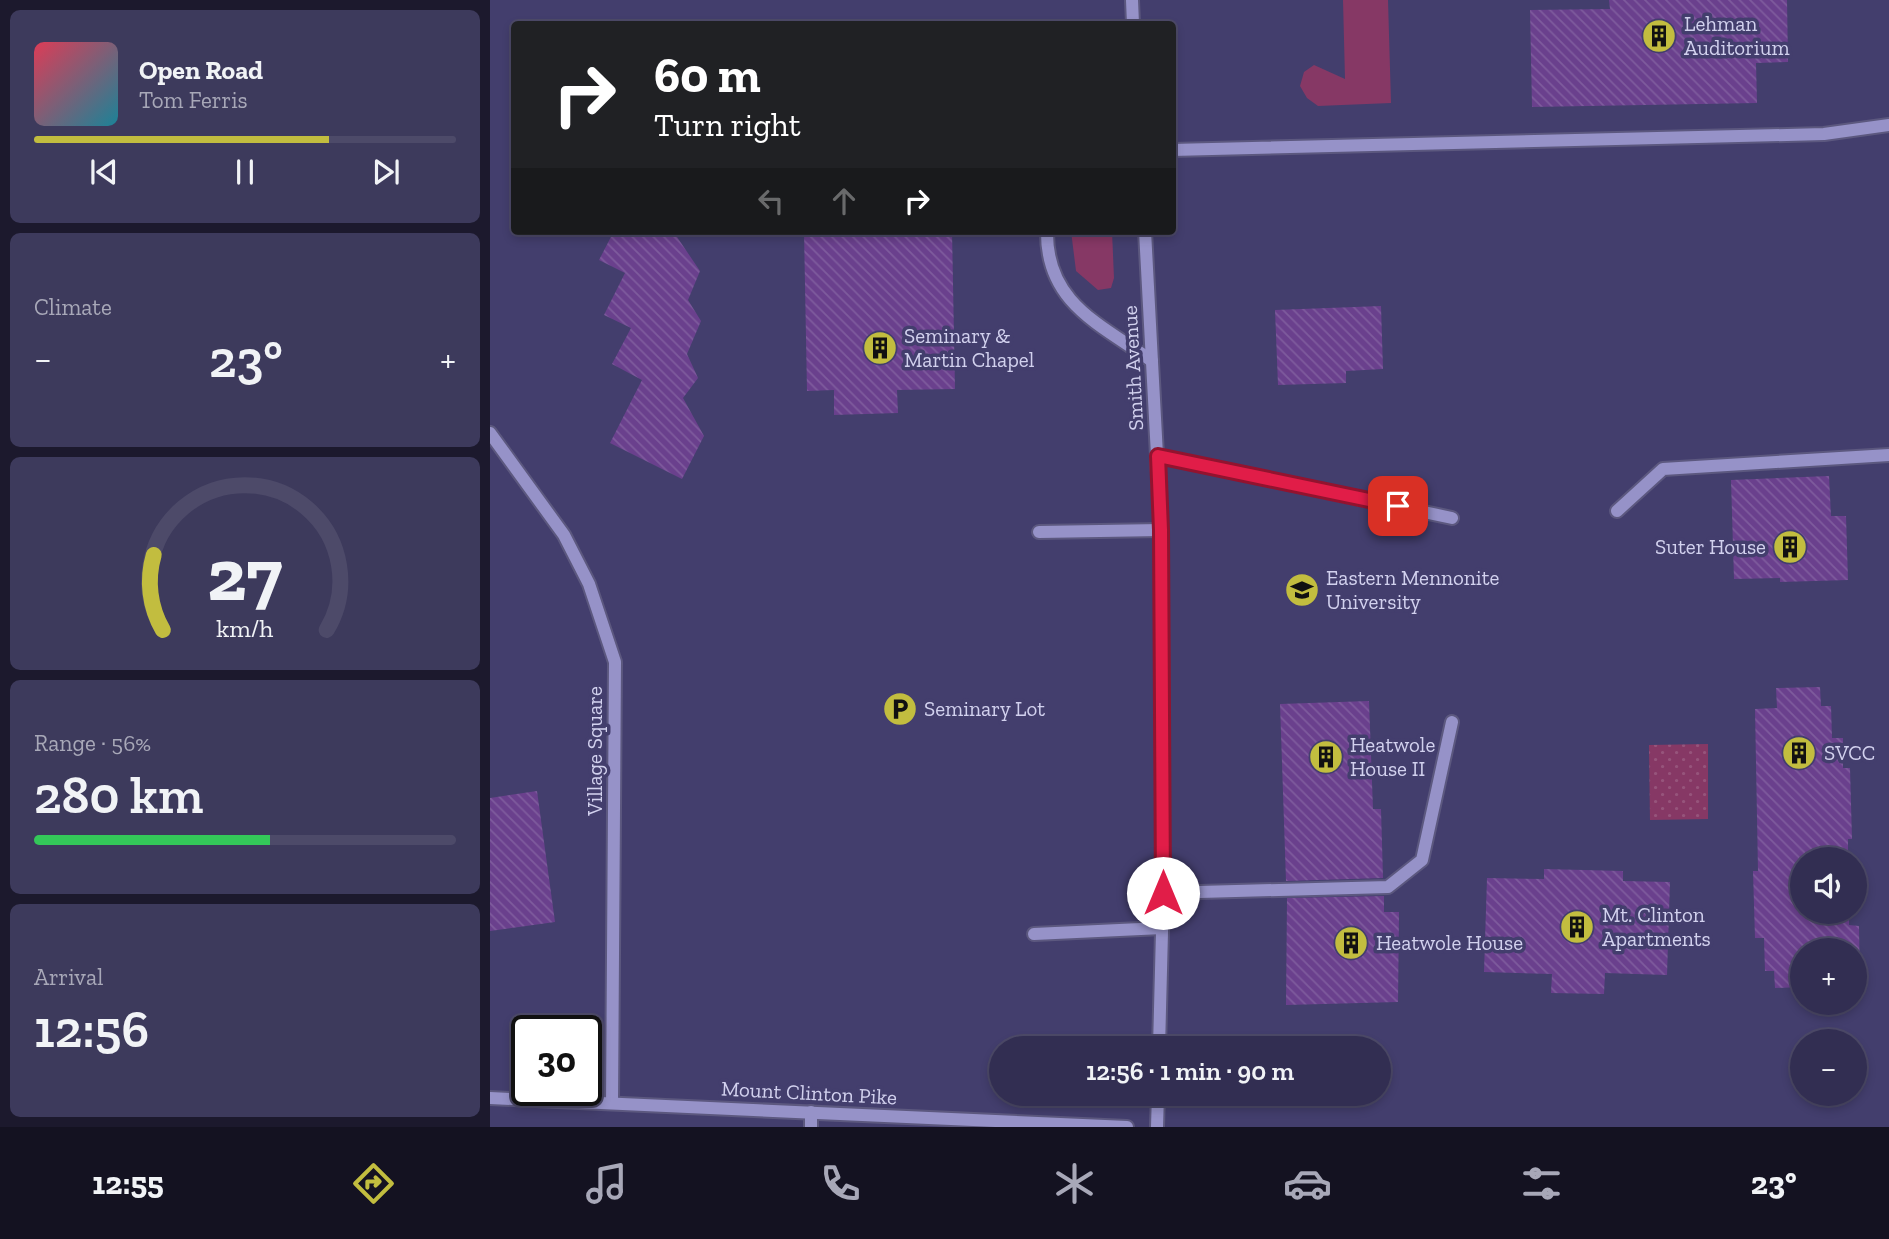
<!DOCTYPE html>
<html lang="en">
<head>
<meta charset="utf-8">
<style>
	body { margin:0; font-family:"Zilla Slab",serif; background:#3d3a5c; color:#f1f3f6; height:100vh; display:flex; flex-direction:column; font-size:26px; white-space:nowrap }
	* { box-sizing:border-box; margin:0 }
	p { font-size:23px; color:#a8a8b8 }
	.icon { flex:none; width:38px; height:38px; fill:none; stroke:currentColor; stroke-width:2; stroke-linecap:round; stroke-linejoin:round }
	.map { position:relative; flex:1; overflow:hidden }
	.panel { display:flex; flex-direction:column; gap:10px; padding:10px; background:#1c192d; width:490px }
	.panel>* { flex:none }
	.hud { position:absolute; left:21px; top:21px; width:665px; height:214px; border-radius:7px; box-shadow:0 4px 10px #0003,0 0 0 2px #4d4a69; background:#202124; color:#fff; overflow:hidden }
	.fabs { position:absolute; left:1300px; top:847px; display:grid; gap:14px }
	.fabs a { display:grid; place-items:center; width:77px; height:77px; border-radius:50%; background:#322e52; box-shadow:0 4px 10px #0003,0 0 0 2px #4d4a69; font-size:35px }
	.speed { position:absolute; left:21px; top:1015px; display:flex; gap:14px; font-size:35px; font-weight:700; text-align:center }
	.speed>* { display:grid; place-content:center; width:91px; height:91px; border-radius:50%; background:#322e52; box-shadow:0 4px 10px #0003,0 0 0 2px #4d4a69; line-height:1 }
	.speed .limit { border:4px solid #111; border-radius:10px; background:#fff; color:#111 }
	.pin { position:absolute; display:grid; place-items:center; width:60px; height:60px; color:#fff; margin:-30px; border-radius:14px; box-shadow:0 4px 10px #0006 }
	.me { position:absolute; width:77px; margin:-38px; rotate:0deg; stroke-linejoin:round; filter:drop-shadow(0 0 5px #0008) }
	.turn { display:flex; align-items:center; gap:24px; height:147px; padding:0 28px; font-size:32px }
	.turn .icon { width:91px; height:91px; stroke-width:2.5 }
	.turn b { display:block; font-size:49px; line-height:60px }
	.lanes { display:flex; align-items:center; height:66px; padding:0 28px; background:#0003; justify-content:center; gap:35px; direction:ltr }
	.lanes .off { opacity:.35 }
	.big { font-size:52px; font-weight:600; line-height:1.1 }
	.panel .widget { flex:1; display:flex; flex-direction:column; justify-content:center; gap:10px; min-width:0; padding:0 24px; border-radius:10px; background:#3d3a5c }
	.panel .dial { align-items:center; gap:0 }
	.dial svg { height:182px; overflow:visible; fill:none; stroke:#4d4a69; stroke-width:7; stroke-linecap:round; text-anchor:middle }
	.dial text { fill:#f1f3f6; stroke:none }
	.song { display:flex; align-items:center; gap:21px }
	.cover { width:84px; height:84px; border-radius:10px; background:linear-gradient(135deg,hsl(350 70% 55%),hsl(190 70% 35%)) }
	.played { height:7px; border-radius:4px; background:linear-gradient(90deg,#c2bd3f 70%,#4d4a69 70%) }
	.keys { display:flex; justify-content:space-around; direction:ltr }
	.heat { display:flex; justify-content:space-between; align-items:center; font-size:38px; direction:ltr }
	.charge { height:10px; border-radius:5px; background:linear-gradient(90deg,#34c759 56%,#4d4a69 0) }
	.trip { position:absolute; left:499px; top:1036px; width:402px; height:70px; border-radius:35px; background:#322e52; box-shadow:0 4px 10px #0003,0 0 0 2px #4d4a69; font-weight:600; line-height:70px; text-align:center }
	.menu { display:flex; height:112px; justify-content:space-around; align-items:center; background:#141221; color:#a8a8b8 }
	.menu .icon { width:49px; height:49px }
	.menu .selected { color:#c2bd3f }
	.menu b { font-size:32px; color:#f1f3f6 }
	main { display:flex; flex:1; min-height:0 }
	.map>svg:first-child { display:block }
	.grass { fill:#863865 }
	.park { fill:url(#park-dots) }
	.building { fill:url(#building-back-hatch) }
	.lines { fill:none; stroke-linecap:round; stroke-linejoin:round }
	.minor-casing { stroke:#5c587f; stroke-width:16 }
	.minor { stroke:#9692c8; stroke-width:12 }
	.route-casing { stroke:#92132f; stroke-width:18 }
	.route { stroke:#e11d48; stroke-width:12 }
	.labels { text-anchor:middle; stroke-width:7; stroke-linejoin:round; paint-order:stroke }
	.poi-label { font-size:21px; fill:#d2d1ee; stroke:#433e6d; text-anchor:start }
	.street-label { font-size:21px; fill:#d2d1ee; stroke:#433e6d }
</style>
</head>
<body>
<main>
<section class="panel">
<div class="widget">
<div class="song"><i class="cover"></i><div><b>Open Road</b><p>Tom Ferris</p></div></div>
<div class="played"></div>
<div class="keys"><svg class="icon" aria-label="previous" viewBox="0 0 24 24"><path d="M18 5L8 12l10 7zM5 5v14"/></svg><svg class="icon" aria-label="pause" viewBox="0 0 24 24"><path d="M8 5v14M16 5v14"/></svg><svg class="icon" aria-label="next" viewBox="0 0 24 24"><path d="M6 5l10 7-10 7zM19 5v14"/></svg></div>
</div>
<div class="widget"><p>Climate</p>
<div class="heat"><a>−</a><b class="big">23°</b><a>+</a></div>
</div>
<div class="widget dial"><svg viewBox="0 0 100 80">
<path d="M14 69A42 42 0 1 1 86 69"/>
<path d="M14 69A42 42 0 0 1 10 36" stroke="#c2bd3f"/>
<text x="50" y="56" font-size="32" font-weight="700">27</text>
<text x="50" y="72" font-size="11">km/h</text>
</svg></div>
<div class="widget"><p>Range · 56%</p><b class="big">280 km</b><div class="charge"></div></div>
<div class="widget"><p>Arrival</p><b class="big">12:56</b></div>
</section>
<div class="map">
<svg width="1399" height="1127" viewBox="0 0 1399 1127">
	<defs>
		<pattern id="park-dots" width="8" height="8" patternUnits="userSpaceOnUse" patternTransform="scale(1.75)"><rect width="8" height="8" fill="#863865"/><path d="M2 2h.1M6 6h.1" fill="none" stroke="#96547b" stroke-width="1.8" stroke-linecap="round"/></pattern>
		<pattern id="building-back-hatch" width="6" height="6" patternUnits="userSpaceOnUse" patternTransform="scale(1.75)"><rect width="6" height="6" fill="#6a408d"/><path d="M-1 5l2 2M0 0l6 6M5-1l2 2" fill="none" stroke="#7e5b9d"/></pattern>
	</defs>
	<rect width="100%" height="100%" fill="#433e6d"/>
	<g class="grass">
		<path d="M 853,0 L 898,0 L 901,103 L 828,106 L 817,98 L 810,86 L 814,72 L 824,65 L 855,79 Z"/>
		<path d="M 581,231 L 622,231 L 624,278 L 621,288 L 608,290 L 586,271 Z"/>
	</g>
	<path class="park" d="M 1218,744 L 1218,819 L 1160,820 L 1159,745 Z"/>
	<g class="building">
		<path d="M 1119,0 L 1297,0 L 1298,62 L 1266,63 L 1267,103 L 1042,107 L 1040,10 L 1120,9 Z"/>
		<path d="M 124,231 L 183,231 L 210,271 L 198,300 L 211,321 L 197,354 L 208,378 L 193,398 L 214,436 L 192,479 L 120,443 L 152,380 L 122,364 L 141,328 L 114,315 L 135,273 L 109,260 Z"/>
		<path d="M 314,231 L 462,231 L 465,389 L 407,390 L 408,413 L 344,415 L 344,390 L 317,391 Z"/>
		<path d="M 891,306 L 893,369 L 856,371 L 856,383 L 788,385 L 785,310 Z"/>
		<path d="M 1339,476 L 1341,516 L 1356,516 L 1358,580 L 1290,582 L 1290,578 L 1244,579 L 1241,480 Z"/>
		<path d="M 1330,687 L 1331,706 L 1341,706 L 1342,738 L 1353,738 L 1353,768 L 1360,768 L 1362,839 L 1358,839 L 1358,859 L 1312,859 L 1312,912 L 1359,912 L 1359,925 L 1369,926 L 1370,985 L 1365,985 L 1365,950 L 1312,950 L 1312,987 L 1285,988 L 1284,971 L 1275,971 L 1274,938 L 1265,938 L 1263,871 L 1268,871 L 1265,709 L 1287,708 L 1286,688 Z"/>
		<path d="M 879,701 L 883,809 L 891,809 L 893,878 L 796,881 L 790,704 Z"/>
		<path d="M 47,791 L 65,922 L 0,931 L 0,798 Z"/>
		<path d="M 1054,869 L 1133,871 L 1133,881 L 1180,882 L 1177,975 L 1115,973 L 1114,994 L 1061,993 L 1062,974 L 994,972 L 997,878 L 1054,879 Z"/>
		<path d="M 894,896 L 894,912 L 909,912 L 908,1002 L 796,1005 L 797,898 Z"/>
	</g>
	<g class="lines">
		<g class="minor-casing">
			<g id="minor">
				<path d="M 642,0 L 643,24"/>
				<path d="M 682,150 L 1334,134 L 1399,125"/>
				<path d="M 557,231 C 556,303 610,324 662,361"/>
				<path d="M 655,231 L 671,530 L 673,893 L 669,1048"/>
				<path d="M 0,433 L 74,535 L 99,584 L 125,662 L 122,1103"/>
				<path d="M 668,456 L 962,518"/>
				<path d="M 1127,511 L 1173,469 L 1399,455"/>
				<path d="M 549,532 L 671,530"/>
				<path d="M 673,893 L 898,887 L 932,860 L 962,722"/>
				<path d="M 544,934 L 672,928"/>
				<path d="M 0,1098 L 637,1127"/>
				<path d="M 321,1112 L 321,1127"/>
				<path d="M 667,1127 L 668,1094"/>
			</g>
		</g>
		<use href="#minor" class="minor"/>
	</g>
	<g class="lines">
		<g class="route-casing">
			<path id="route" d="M 673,893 L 671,530 L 668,456 L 908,506"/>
		</g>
		<use href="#route" class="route"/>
	</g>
	<defs>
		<g id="building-disc" transform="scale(1.75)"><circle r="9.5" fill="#c2bd3f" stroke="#433e6d"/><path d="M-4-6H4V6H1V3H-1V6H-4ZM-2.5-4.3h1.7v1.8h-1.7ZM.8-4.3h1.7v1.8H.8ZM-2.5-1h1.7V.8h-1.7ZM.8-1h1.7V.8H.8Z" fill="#111"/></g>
		<g id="university-disc" transform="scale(1.75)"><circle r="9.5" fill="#c2bd3f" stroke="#433e6d"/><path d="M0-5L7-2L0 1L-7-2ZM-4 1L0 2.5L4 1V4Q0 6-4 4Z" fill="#111"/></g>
		<g id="parking-disc" transform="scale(1.75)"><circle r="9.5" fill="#c2bd3f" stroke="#433e6d"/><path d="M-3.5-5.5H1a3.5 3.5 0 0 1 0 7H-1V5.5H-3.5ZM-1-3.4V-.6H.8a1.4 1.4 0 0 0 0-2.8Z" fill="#111"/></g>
	</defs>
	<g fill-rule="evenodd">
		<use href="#building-disc" x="1169" y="36"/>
		<use href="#building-disc" x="390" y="348"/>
		<use href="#building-disc" x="1300" y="547"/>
		<use href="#university-disc" x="812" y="590"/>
		<use href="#parking-disc" x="410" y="709"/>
		<use href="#building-disc" x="1309" y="753"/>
		<use href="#building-disc" x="836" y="757"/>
		<use href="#building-disc" x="1087" y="927"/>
		<use href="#building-disc" x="861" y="943"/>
	</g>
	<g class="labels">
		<g class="poi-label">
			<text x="1194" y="31">Lehman<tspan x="1194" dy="24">Auditorium</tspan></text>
			<text x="414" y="343">Seminary &amp;<tspan x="414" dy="24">Martin Chapel</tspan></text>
			<text x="1276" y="554" text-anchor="end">Suter House</text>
			<text x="836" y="585">Eastern Mennonite<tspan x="836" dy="24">University</tspan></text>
			<text x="434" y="716">Seminary Lot</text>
			<text x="860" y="752">Heatwole<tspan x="860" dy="24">House II</tspan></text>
			<text x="1334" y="760">SVCC</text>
			<text x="1112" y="922">Mt. Clinton<tspan x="1112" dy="24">Apartments</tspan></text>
			<text x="886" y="950">Heatwole House</text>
		</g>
		<g class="street-label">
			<text transform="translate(643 368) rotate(-93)" y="7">Smith Avenue</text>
			<text transform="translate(105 751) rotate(-90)" y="7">Village Square</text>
			<text transform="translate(319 1093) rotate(3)" y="7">Mount Clinton Pike</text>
		</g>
	</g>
</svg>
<div class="fabs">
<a><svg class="icon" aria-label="sound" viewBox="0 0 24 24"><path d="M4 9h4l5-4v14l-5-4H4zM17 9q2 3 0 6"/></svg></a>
<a>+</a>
<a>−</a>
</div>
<div class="speed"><div class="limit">30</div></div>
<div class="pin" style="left:908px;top:506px;background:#d93025"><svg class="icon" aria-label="arrive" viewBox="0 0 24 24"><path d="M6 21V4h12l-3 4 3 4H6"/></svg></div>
<svg class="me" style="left:673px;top:893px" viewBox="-20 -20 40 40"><circle r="19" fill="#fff"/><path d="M0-13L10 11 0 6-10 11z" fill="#e11d48"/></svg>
<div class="trip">12:56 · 1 min · 90 m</div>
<div class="hud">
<div class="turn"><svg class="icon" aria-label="right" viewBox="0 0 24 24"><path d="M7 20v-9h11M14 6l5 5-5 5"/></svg><div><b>60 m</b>Turn right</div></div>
<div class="lanes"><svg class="icon off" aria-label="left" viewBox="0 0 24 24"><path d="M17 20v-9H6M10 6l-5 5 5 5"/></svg><svg class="icon off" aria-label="ahead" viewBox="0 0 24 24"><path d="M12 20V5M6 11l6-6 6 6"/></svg><svg class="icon" aria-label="right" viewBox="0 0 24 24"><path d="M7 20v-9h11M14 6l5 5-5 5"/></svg></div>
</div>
</div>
</main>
<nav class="menu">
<b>12:55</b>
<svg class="icon selected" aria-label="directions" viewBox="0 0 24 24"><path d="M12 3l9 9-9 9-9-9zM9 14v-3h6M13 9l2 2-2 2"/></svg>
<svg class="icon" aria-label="music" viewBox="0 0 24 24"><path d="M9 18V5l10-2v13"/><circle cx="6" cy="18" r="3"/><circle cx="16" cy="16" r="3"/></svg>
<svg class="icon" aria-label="phone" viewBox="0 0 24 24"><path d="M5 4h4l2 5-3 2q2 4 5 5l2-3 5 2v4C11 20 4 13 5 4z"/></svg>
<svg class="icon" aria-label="climate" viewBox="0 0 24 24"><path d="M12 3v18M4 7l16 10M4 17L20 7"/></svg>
<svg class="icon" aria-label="car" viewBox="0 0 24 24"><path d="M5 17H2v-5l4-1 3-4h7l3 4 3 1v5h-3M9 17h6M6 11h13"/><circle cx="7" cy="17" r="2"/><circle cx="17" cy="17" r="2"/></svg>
<svg class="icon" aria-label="filters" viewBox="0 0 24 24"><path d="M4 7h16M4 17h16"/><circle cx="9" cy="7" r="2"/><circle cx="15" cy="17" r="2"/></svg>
<b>23°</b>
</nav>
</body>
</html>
